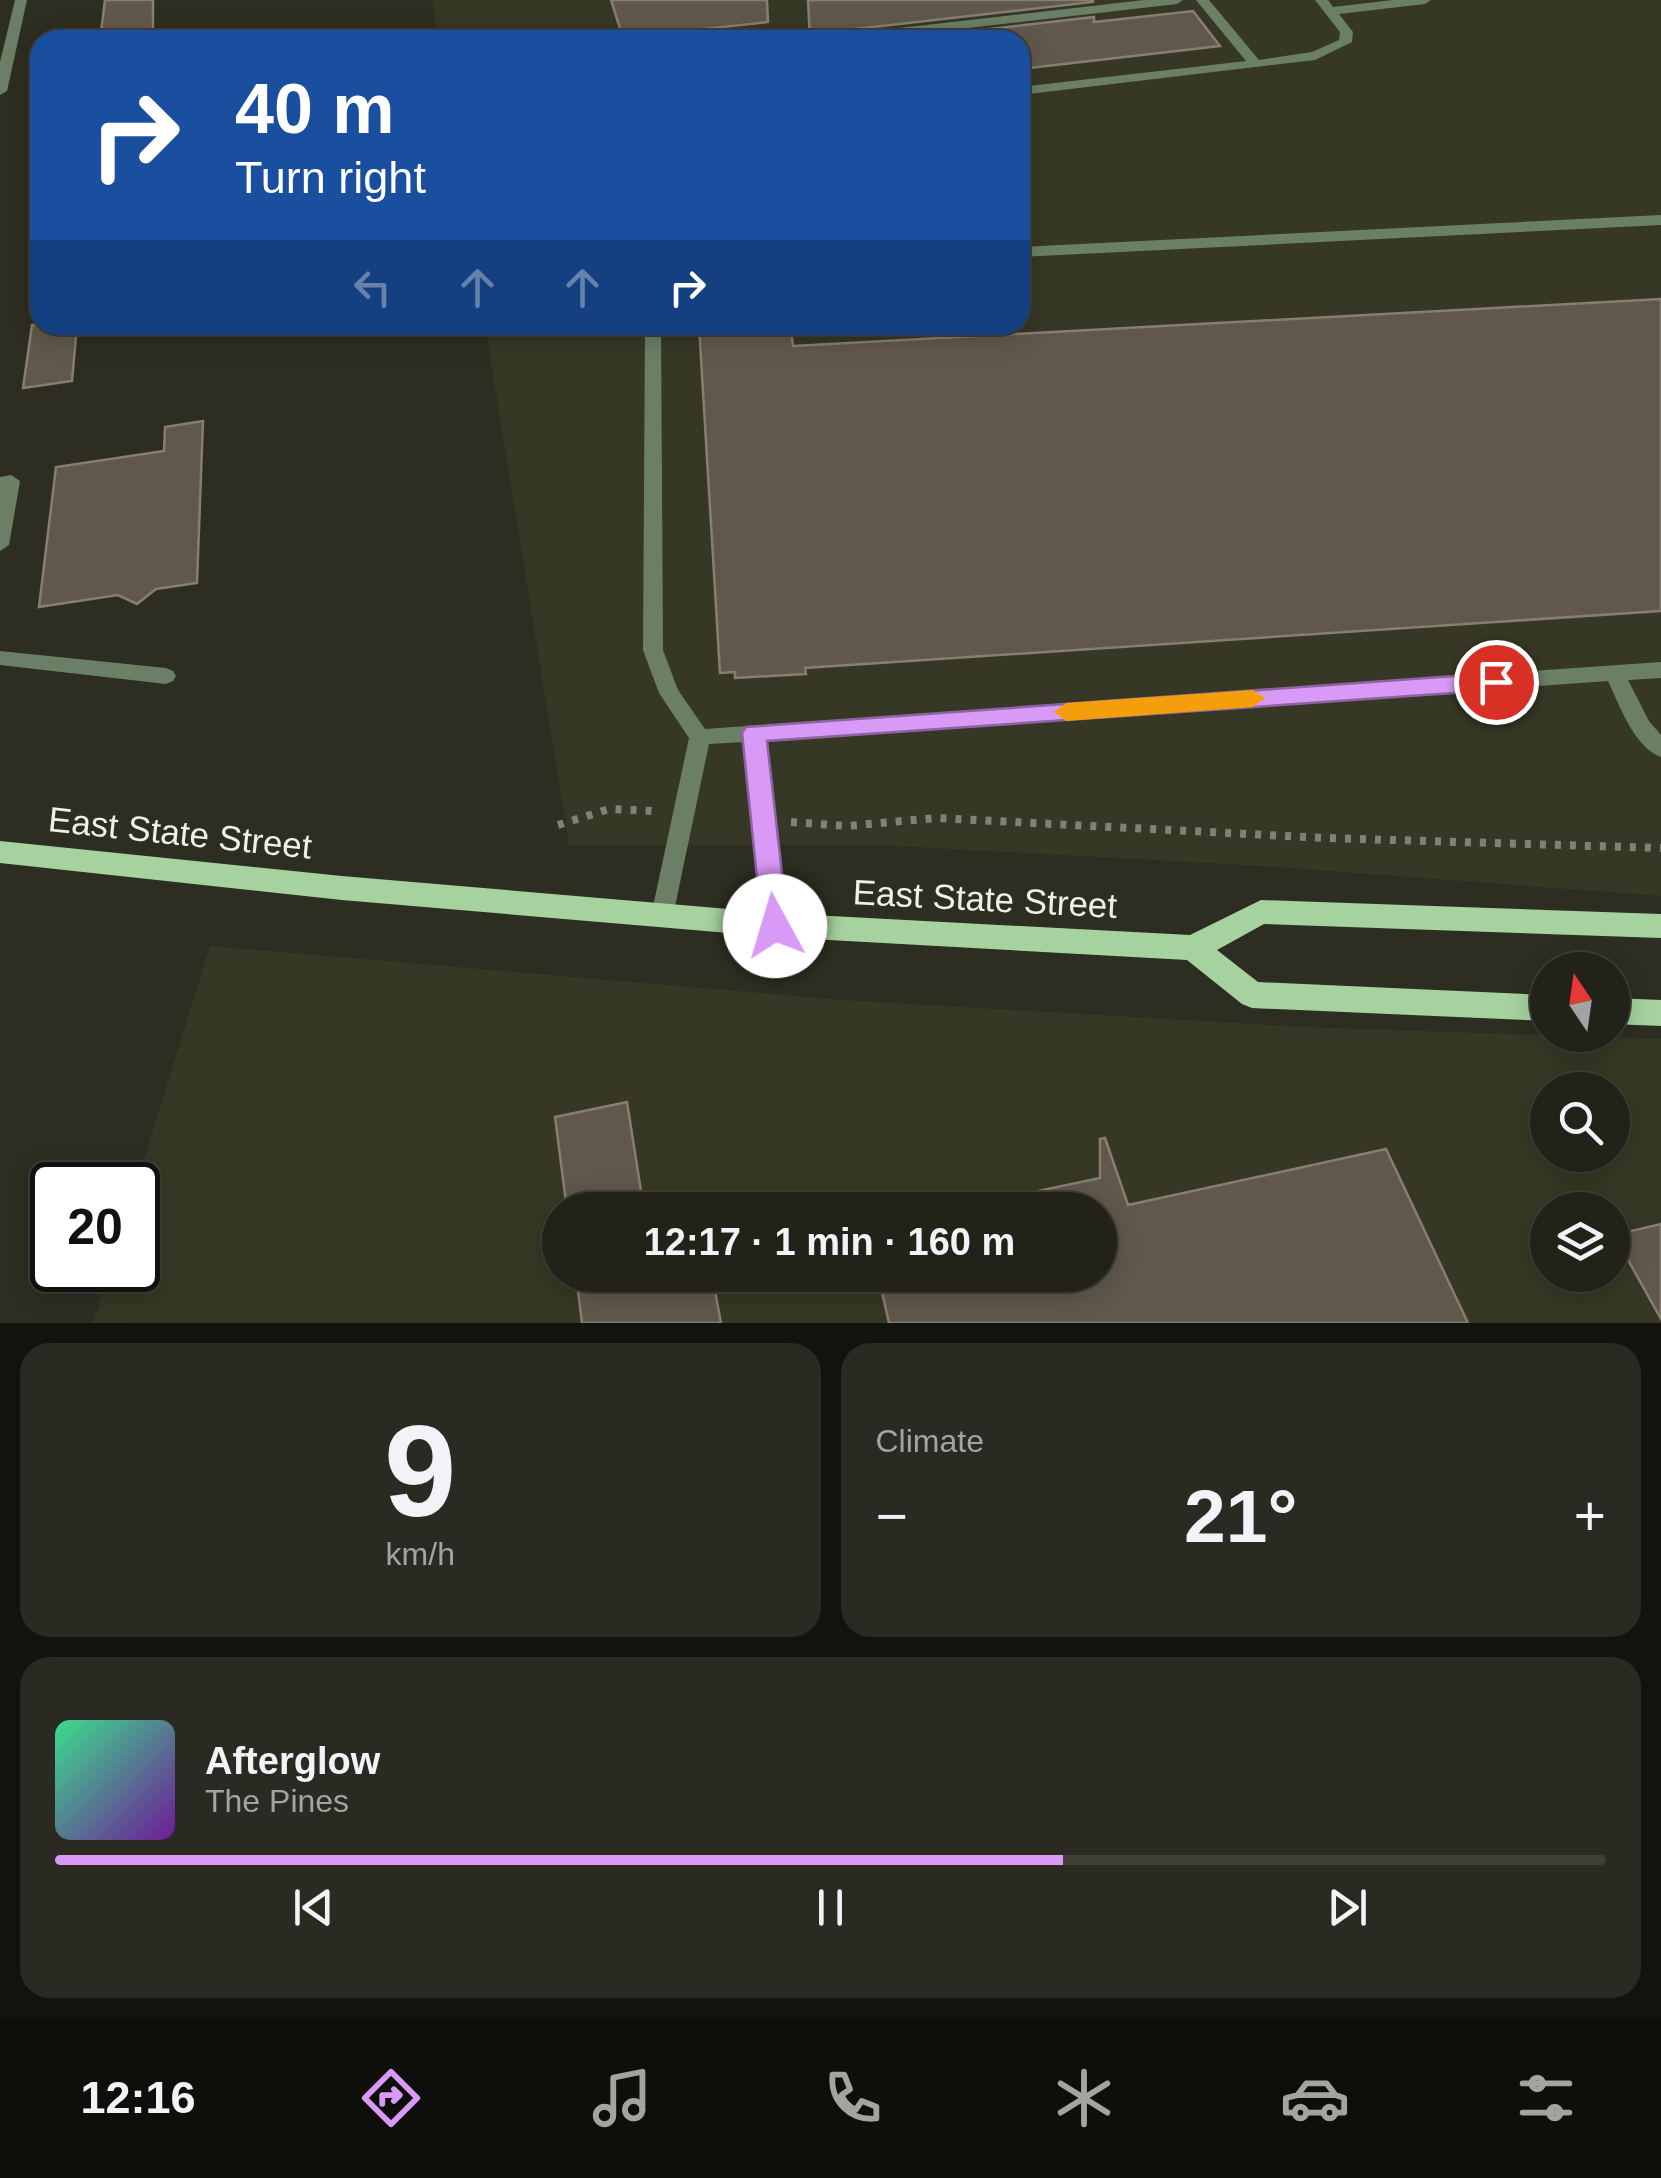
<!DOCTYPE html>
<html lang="en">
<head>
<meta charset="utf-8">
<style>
	body { margin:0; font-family:Helvetica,sans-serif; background:#2a2a22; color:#f1f3f6; height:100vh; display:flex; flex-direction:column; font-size:38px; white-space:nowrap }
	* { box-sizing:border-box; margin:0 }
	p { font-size:32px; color:#a2a4a2 }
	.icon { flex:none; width:55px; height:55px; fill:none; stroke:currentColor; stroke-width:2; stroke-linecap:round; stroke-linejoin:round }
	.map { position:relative; height:1323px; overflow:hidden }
	.drawer { display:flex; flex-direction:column; gap:20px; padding:20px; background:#13130e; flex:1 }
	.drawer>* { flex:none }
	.guide { position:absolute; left:30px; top:30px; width:1000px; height:305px; border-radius:30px; box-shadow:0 5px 25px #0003,0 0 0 2px #3f3f38; background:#1a4fa0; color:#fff; overflow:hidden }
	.needle { width:65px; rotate:347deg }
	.controls { position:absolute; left:1530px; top:952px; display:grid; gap:20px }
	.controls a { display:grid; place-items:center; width:100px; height:100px; border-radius:50%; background:#222219; box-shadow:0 5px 25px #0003,0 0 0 2px #3f3f38; font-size:50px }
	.speed { position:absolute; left:30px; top:1162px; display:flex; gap:20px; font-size:50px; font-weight:700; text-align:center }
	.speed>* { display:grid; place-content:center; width:130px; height:130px; border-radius:50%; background:#222219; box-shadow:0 5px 25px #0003,0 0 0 2px #3f3f38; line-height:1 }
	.speed .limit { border:5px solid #111; border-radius:15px; background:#fff; color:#111 }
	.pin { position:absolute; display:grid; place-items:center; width:85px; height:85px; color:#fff; margin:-42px; border:5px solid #fff; border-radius:50%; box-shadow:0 2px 10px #0007 }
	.me { position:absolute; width:110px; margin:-55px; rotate:354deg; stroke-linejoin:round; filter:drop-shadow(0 0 8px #0008) }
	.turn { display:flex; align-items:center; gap:35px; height:210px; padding:0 40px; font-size:45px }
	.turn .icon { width:130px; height:130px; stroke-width:2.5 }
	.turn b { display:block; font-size:70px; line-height:85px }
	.lanes { display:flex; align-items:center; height:95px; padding:0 40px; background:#0003; justify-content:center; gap:50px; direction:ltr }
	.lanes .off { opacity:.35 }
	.big { font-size:75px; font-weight:800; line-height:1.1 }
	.drawer .widget { flex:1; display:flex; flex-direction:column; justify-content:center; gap:15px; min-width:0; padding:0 35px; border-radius:30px; background:#2a2a22 }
	.drawer .dial { align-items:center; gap:0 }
	.dial b { font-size:130px; line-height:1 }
	.song { display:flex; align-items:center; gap:30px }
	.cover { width:120px; height:120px; border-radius:15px; background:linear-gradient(135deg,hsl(150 70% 55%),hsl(280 70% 35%)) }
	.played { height:10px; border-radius:5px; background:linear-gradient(90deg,#d99af7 65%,#3f3f38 65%) }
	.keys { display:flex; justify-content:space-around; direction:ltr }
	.heat { display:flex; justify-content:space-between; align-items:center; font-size:55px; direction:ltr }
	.drawer .tiles { flex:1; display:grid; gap:20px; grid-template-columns:1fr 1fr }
	.widget:last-child { grid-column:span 2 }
	.trip { position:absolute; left:542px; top:1192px; width:575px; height:100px; border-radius:50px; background:#222219; box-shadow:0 5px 25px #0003,0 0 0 2px #3f3f38; font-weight:800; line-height:100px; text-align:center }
	.tabs { display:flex; height:160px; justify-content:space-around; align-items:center; background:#0e0e0a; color:#a2a4a2 }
	.tabs .icon { width:70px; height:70px }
	.tabs .on { color:#d99af7 }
	.tabs b { font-size:45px; color:#f1f3f6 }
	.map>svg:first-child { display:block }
	.built { fill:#363724; fill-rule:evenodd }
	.building { fill:#60584c; stroke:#877e71; stroke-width:2.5 }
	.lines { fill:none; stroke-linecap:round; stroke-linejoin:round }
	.path { stroke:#818177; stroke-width:8; stroke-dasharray:6 9; stroke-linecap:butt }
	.service { fill:#6a7f66; fill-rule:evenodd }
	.minor { fill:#6a7f66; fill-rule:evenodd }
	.primary { fill:#a6d29f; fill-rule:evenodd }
	.route { fill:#d99af7; stroke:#8d64a1; stroke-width:2.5 }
	.slow { fill:#f59e0b }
	.labels { text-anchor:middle; stroke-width:10; stroke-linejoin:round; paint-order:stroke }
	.street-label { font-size:35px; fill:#f0f0e8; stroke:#2d2d21 }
</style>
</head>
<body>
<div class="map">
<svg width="1661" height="1323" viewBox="0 0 1661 1323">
	<rect width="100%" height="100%" fill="#2d2d21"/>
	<g class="built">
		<path d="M 432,0 L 1661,0 L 1661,896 L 1263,866 L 878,845 L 569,845 L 485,325 L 1020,325 L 1020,40 L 438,40 Z"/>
		<path d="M 210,946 L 843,1000 L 1306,1027 L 1661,1039 L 1661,1323 L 93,1323 L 109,1270 L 138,1270 L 136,1185 ZM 1548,1090 L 1612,1090 L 1612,1155 L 1548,1155 ZM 560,1210 L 1100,1210 L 1100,1275 L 560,1275 ZM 1548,1210 L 1612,1210 L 1612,1275 L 1548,1275 Z"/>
	</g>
	<g class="building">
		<path d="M 105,0 L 153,0 L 153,40 L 100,40 Z"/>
		<path d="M 611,0 L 767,0 L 768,22 L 623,38 Z"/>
		<path d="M 808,0 L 1093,0 L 1093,2 L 829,32 L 818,40 L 810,40 Z"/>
		<path d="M 1193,11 L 1220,46 L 1020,69 L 1020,40 L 896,40 L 1094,17 L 1094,22 Z"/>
		<path d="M 1661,299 L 1661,611 L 805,668 L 806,674 L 735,678 L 735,672 L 720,673 L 699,325 L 790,325 L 793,346 Z"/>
		<path d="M 32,325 L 77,325 L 72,381 L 23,388 Z"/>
		<path d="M 203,421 L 197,583 L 156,589 L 137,604 L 118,595 L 39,607 L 56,467 L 164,451 L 165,427 Z"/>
		<path d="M 627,1102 L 644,1210 L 567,1210 L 555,1117 Z"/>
		<path d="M 1105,1138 L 1128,1205 L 1386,1149 L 1468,1323 L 889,1323 L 878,1275 L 1100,1275 L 1100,1210 L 1021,1210 L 1019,1195 L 1100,1178 L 1100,1139 Z"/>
		<path d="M 1661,1224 L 1661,1319 L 1614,1235 Z"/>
		<path d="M 576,1275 L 712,1275 L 721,1323 L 582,1323 Z"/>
	</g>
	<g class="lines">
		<g class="path">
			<path d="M 791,822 L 847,826 L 936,818 L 1326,838 L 1661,848"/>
			<path d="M 558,825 L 609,809 L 654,811"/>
		</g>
		<g class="service">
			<path d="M 1144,0 L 1183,0 L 1177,4 L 863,40 L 822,40 L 829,36 Z"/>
			<path d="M 1196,0 L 1209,0 L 1259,60 L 1312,52 L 1339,40 L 1340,32 L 1315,0 L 1328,0 L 1333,7 L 1393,0 L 1431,0 L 1425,4 L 1339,14 L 1353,32 L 1352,42 L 1315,60 L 1020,95 L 1020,87 L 1246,61 Z"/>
			<path d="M 1661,215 L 1661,225 L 1020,257 L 1020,247 Z"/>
			<path d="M 645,325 L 661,325 L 663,650 L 678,690 L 705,729 L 1661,662 L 1661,678 L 1628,680 L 1649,721 L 1661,735 L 1661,757 C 1634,747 1620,706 1608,681 L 765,740 L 786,925 L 783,932 L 775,935 L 767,932 L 764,925 L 745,742 L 709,744 L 673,916 L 670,923 L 662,926 L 654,923 L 651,916 L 689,738 L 659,693 L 643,650 Z"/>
			<path d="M 11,475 L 20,481 L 9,545 L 0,551 L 0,477 Z"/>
			<path d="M 0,651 L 166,668 L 173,671 L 176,676 L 173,681 L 166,684 L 0,665 Z"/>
		</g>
		<path class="minor" d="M 15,0 L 27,0 L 7,91 L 0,95 L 0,62 Z"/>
		<g class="primary">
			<path d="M 0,841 L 342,876 L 775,913 L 1190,935 L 1261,900 L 1661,914 L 1661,938 L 1264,924 L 1217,950 L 1258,982 L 1548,995 L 1548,1021 L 1252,1008 L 1242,1004 L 1187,960 L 775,937 L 342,900 L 0,863 Z"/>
			<path d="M 1612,998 L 1661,1000 L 1661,1026 L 1612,1024 Z"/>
		</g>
	</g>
	<path class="route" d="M 1496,673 L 1508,682 L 1496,690 L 767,741 L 788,926 L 784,933 L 775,937 L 766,933 L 762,926 L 742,733 L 746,727 Z"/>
	<path class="slow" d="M 1253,690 L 1265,698 L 1253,707 L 1066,721 L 1054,712 L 1066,703 Z"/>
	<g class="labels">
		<g class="street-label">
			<text transform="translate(180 833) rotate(6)" y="12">East State Street</text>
			<text transform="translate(985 899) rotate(3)" y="12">East State Street</text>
		</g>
	</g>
</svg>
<div class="controls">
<a><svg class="needle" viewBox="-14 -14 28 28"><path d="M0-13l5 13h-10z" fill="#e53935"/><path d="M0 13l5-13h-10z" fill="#a2a4a2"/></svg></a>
<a><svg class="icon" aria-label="search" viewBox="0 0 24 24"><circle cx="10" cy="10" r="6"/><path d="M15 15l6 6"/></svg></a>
<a><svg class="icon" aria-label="layers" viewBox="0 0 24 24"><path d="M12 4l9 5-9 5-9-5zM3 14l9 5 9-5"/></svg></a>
</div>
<div class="speed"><div class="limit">20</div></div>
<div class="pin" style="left:1496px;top:682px;background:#d93025"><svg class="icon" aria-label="arrive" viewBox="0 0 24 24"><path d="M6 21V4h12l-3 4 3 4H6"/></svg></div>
<svg class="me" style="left:775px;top:926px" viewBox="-20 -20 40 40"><circle r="19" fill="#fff"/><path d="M0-13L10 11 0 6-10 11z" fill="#d99af7"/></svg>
<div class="trip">12:17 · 1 min · 160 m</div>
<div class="guide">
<div class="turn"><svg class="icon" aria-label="right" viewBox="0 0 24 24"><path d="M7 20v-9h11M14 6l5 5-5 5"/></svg><div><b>40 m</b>Turn right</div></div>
<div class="lanes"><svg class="icon off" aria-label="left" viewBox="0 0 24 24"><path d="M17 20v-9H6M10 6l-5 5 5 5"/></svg><svg class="icon off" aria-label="ahead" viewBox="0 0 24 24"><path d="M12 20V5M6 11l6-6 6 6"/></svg><svg class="icon off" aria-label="ahead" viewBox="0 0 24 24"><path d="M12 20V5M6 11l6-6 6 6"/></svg><svg class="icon" aria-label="right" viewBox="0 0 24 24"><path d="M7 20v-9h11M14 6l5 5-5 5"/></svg></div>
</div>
</div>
<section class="drawer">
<div class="tiles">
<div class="widget dial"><b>9</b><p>km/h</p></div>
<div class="widget"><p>Climate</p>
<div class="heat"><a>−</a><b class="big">21°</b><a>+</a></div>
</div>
<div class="widget">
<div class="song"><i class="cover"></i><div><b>Afterglow</b><p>The Pines</p></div></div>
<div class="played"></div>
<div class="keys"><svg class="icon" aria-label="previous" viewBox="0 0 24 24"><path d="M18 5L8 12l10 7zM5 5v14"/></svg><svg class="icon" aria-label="pause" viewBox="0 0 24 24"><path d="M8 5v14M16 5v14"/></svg><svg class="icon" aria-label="next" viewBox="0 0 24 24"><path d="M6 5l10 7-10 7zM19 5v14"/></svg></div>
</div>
</div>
</section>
<nav class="tabs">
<b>12:16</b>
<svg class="icon on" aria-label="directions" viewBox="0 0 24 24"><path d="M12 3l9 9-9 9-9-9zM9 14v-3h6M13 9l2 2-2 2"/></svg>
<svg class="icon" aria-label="music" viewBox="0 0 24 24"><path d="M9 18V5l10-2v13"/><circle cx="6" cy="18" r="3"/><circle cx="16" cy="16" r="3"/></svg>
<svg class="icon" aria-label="phone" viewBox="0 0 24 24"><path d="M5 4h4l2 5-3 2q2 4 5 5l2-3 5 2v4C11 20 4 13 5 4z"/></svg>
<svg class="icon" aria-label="climate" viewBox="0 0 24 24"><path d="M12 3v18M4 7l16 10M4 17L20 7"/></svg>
<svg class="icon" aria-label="car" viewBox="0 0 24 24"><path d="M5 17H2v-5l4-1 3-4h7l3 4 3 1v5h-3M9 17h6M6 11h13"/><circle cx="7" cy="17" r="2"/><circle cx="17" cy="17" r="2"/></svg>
<svg class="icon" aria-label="filters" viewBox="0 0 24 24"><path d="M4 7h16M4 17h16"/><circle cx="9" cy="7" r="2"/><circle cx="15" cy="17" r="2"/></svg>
</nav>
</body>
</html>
